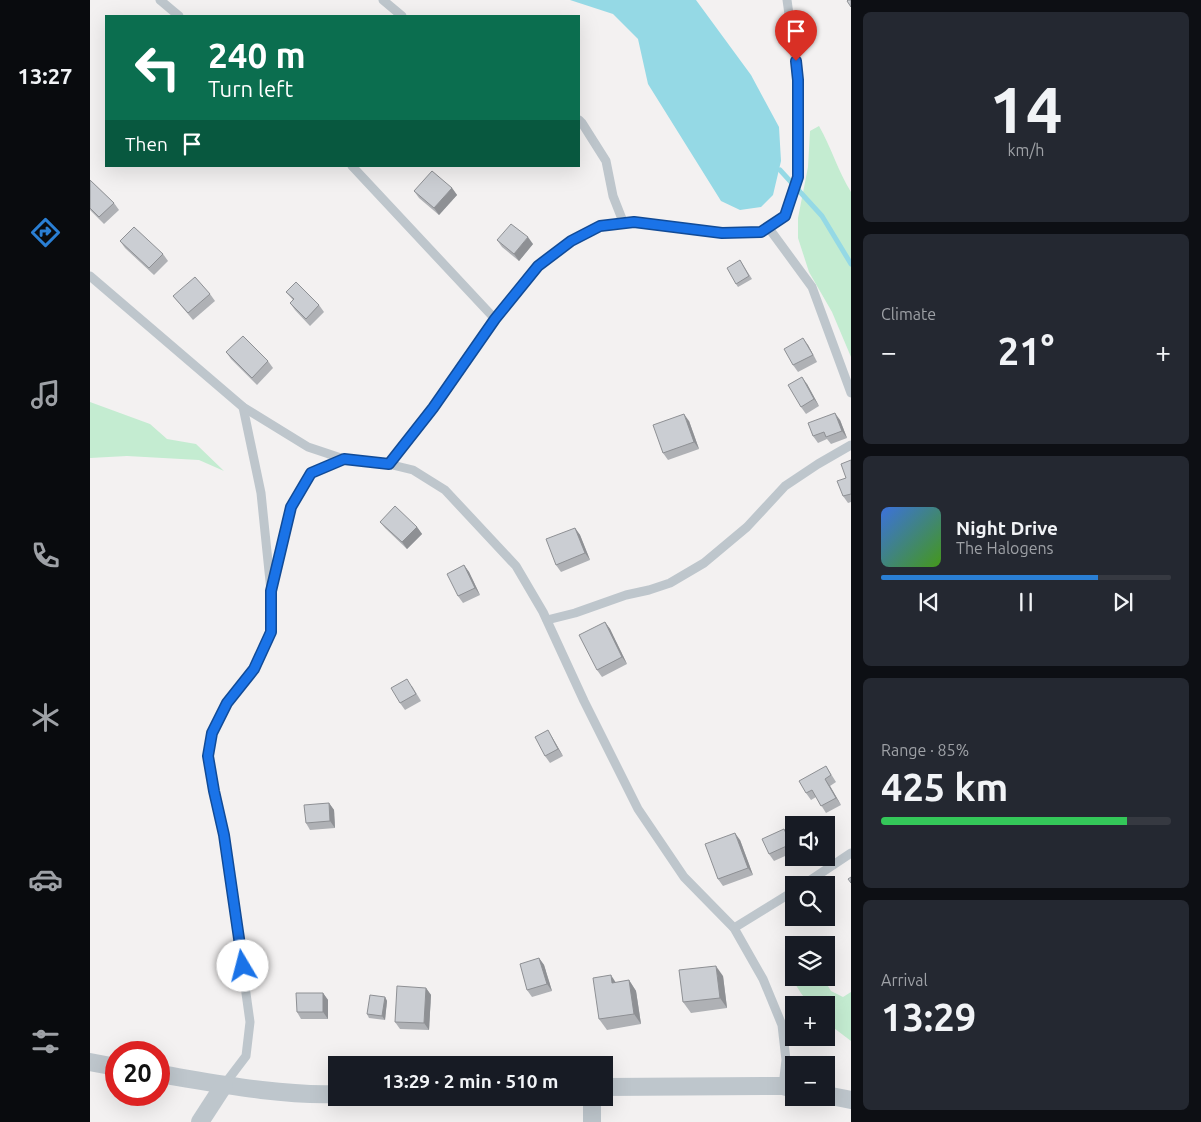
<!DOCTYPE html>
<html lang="en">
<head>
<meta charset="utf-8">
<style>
	body { margin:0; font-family:Ubuntu,sans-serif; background:#242831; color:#f1f3f6; height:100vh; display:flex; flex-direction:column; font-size:19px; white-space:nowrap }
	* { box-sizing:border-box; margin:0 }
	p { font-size:16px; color:#9ea1a6 }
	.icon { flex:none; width:28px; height:28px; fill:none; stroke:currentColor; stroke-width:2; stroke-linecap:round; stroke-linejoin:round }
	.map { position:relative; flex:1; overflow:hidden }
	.sheet { display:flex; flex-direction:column; gap:12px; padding:12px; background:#0d0f14; width:350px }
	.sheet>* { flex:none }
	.hud { position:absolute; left:15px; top:15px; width:475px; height:152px; border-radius:0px; box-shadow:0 5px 20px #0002; background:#0b6e4f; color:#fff; overflow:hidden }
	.tools { position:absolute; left:695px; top:816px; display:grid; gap:10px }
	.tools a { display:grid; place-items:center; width:50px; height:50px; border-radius:0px; background:#171b24; box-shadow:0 5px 20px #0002; font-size:25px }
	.speed { position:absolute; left:15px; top:1041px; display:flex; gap:10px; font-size:25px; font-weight:700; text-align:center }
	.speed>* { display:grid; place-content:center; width:65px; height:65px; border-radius:50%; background:#171b24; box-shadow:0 5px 20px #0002; line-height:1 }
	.speed .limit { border:8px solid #d22; background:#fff; color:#111 }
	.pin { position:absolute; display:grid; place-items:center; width:42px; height:42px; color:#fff; margin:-51px -21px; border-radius:50% 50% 50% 0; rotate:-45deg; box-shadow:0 0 5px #0007 }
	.pin .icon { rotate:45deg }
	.me { position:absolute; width:55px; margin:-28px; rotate:352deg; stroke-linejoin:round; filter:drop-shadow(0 0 4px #0008) }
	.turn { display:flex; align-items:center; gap:18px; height:105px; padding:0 20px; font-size:22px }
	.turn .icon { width:65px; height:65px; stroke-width:2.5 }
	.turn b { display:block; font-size:35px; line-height:42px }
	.then { display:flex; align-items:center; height:48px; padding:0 20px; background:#0003; gap:10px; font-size:19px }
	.big { font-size:38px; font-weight:600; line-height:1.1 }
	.sheet .tile { flex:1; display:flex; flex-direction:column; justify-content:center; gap:8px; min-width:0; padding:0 18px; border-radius:8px; background:#242831 }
	.sheet .dial { align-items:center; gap:0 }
	.dial b { font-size:65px; line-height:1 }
	.song { display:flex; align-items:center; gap:15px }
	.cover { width:60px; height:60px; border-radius:8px; background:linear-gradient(135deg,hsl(220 70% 55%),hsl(100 70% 35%)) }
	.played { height:5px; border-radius:2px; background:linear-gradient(90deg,#2a7fd4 75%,#363941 75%) }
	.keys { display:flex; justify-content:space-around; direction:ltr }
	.heat { display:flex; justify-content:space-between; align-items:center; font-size:28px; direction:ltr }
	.charge { height:8px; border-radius:4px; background:linear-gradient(90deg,#34c759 85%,#363941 0) }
	.trip { position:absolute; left:238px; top:1056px; width:285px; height:50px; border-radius:0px; background:#171b24; box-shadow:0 5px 20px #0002; font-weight:600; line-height:50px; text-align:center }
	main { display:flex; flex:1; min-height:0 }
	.tab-bar { display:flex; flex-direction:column; width:90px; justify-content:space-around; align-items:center; background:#090b0e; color:#9ea1a6 }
	.tab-bar .icon { width:35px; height:35px }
	.tab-bar .selected { color:#2a7fd4 }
	.tab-bar b { font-size:22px; color:#f1f3f6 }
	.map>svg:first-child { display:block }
	.green { fill:#c4ecd1 }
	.water { fill:#95d9e5 }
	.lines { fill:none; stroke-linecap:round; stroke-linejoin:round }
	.stream { stroke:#95d9e5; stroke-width:5 }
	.service { stroke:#bec6cc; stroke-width:9 }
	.minor { stroke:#bec6cc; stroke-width:18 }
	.wall { fill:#afb1b5 }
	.shaded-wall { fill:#8e9094 }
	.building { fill:#cbced3; stroke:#8e9094 }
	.route-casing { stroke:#114b97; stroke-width:12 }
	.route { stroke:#1a73e8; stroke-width:9 }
</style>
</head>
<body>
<main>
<nav class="tab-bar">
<b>13:27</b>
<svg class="icon selected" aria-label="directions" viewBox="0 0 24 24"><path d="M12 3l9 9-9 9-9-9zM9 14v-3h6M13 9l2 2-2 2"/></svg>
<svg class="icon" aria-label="music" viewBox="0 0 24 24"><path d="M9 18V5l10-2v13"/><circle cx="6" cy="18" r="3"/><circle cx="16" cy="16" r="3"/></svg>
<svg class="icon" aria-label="phone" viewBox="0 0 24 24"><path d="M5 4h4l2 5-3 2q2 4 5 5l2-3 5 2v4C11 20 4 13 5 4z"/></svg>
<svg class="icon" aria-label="climate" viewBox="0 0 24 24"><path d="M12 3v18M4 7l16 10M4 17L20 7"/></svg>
<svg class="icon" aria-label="car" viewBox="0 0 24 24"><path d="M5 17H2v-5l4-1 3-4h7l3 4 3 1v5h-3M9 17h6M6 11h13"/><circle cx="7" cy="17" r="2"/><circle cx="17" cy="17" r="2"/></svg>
<svg class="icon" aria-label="filters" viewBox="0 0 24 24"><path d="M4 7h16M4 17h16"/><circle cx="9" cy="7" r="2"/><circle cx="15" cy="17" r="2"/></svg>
</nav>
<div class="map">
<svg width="761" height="1122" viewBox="0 0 761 1122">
	<rect width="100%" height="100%" fill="#f3f1f1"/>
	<g class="green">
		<path d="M 729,126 C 741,147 748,171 761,192 L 761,357 L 742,312 L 719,272 L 708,238 L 708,218 L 718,167 L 720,131 Z"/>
		<path d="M 0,402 L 60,424 L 77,439 L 106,444 L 134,471 L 109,460 L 37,456 L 0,458 Z"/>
		<path d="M 704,960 L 704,978 L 733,978 L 741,991 L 753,997 L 761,992 L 761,1041 L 736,1022 L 736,1005 L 720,1005 C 711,993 695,975 704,960 Z"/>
	</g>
	<path class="water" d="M 480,0 L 606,0 L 661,75 L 689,127 L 691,161 L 683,195 L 671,207 L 650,210 L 631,201 L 558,84 L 548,39 L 523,14 Z"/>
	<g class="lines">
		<path class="stream" d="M 690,170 L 732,216 L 761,264"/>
		<g class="service">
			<path d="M 70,0 L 89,16"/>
			<path d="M 293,0 L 312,16"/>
			<path d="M 489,120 L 492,123 L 516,161 L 523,196 L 534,224"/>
			<path d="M 262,166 L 405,319"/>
			<path d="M 678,227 L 722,287 L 761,393"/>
			<path d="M 0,276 L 153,407 L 218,447 L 254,459 L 290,462 L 323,470 L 355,490 L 426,566 L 453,612 L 494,701 L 548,809 L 594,877 L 644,928 L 673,979 L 692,1025 L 696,1060 L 693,1086"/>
			<path d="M 299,464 L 343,408 L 405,319 L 448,266 L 481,241 L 510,226 L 544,222 L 632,233 L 671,232 L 695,216 L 708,177 L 708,79 L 697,0"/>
			<path d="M 183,584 L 201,507 L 221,473 L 254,459"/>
			<path d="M 457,620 L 485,613 L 536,595 L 559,590 L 580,583 L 614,563 L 657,527 L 695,486 L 728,464 L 761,445"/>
			<path d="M 713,885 L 761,853"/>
			<path d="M 644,928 L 704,891"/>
			<path d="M 134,1085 L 156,1056 L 160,1022 L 134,835 L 124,791 L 119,756 L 122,733 L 137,703 L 164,669 L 181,632 L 181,591 L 171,493 L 153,407"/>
		</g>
		<g class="minor">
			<path d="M 0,1062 L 26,1067"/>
			<path d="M 69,1074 C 125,1083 189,1096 246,1094"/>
			<path d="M 514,1087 L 693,1086 L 704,1089"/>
			<path d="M 736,1095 L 761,1100"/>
			<path d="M 110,1122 L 134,1085"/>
			<path d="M 502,1122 L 502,1098"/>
		</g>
	</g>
	<g class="wall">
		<path d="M 0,180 L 24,203 L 29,210 L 14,224 L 0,210 Z"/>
		<path d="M 362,188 L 367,195 L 349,215 L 329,198 L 324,191 Z"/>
		<path d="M 407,240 L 443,244 L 429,261 L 412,247 Z"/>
		<path d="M 30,241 L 73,254 L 78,261 L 64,275 L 35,248 Z"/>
		<path d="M 650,260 L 662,279 L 648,287 L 646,284 Z"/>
		<path d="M 196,292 L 229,305 L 234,312 L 220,326 L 205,310 L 200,303 L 203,300 Z"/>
		<path d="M 120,294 L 125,301 L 103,320 L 83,296 Z"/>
		<path d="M 718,345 L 727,362 L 708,372 L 703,365 Z"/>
		<path d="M 136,352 L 178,361 L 183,368 L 167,385 L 141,359 Z"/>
		<path d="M 717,384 L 729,406 L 716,414 L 711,407 Z"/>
		<path d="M 750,420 L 757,438 L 741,444 L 737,439 L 728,443 L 723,436 Z"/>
		<path d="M 599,421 L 609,449 L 578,460 L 573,453 Z"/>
		<path d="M 761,460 L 761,502 L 758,503 L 753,496 Z"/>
		<path d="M 290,522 L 327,527 L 332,534 L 317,549 L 295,528 Z"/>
		<path d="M 485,528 L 490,535 L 500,560 L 471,572 L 466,565 Z"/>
		<path d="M 374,565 L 379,572 L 390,595 L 373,603 L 368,596 Z"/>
		<path d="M 515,622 L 520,629 L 537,664 L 512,677 L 507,670 Z"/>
		<path d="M 322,686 L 331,701 L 315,710 L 310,703 Z"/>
		<path d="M 462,737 L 473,756 L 460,763 L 455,756 Z"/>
		<path d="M 736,766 L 746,782 L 740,786 L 751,805 L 736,813 L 726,797 L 721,800 L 716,793 Z"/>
		<path d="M 239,803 L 244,810 L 245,828 L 220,830 L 216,823 Z"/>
		<path d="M 694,829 L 699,836 L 704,847 L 704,852 L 684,861 L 679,854 Z"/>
		<path d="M 650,840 L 663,875 L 633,886 L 628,879 Z"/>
		<path d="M 449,958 L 454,965 L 462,991 L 442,997 L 437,990 Z"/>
		<path d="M 633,976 L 637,1008 L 601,1013 L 593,1002 Z"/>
		<path d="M 539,980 L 546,991 L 551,1024 L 517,1030 L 509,1019 L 526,983 Z"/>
		<path d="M 336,988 L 341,995 L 339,1030 L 310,1029 L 305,1022 Z"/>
		<path d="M 233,993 L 238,1000 L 238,1019 L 211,1019 L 207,1012 Z"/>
		<path d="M 295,997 L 297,1001 L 295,1020 L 279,1018 L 277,1014 Z"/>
	</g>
	<g class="shaded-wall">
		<path d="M 362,188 L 367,195 L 349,215 L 344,208 Z"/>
		<path d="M 438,237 L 443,244 L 429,261 L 424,254 Z"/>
		<path d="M 713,338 L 718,345 L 727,362 L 723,355 Z"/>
		<path d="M 712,377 L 717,384 L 729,406 L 724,399 Z"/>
		<path d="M 745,413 L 750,420 L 757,438 L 752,431 Z"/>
		<path d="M 594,414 L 599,421 L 609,449 L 604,442 Z"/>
		<path d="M 327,527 L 332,534 L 317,549 L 312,542 Z"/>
		<path d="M 485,528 L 490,535 L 500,560 L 495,553 Z"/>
		<path d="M 374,565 L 379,572 L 390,595 L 385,588 Z"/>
		<path d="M 515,622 L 520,629 L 537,664 L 532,657 Z"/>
		<path d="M 458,730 L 462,737 L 473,756 L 468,749 Z"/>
		<path d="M 735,779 L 740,786 L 751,805 L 746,798 Z"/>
		<path d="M 239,803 L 244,810 L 245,828 L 240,821 Z"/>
		<path d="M 694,829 L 699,836 L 704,848 L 701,844 Z"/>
		<path d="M 645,833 L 650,840 L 663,875 L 658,868 Z"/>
		<path d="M 449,958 L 454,965 L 462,991 L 457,984 Z"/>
		<path d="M 626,966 L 633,976 L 637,1008 L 630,998 Z"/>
		<path d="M 521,975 L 528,986 L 522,983 Z"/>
		<path d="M 539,980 L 546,991 L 551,1024 L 544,1014 Z"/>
		<path d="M 336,988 L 341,995 L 339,1030 L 334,1023 Z"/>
		<path d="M 233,993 L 238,1000 L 238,1019 L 233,1012 Z"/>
		<path d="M 295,997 L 297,1001 L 295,1020 L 292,1016 Z"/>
	</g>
	<g class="building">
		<path d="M 758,0 L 761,0 L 761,7 L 757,1 Z"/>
		<path d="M 342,171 L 362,188 L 344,208 L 324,191 Z"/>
		<path d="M 0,180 L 24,203 L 9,217 L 0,208 Z"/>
		<path d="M 421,224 L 438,237 L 424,254 L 407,240 Z"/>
		<path d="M 44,227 L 73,254 L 59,268 L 30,241 Z"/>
		<path d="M 650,260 L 659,276 L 646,284 L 637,268 Z"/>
		<path d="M 105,277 L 120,294 L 98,313 L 83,296 Z"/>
		<path d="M 206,282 L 229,305 L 216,319 L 200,303 L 204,299 L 196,292 Z"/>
		<path d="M 153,336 L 178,361 L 162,378 L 136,352 Z"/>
		<path d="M 713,338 L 723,355 L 703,365 L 694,349 Z"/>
		<path d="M 712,377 L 724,399 L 711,407 L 698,385 Z"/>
		<path d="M 745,413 L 752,431 L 736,437 L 734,432 L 723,436 L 718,423 Z"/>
		<path d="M 594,414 L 604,442 L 573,453 L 563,425 Z"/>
		<path d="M 761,460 L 761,494 L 753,496 L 747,481 L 756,478 L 751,464 Z"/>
		<path d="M 305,506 L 327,527 L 312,542 L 290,522 Z"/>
		<path d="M 485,528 L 495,553 L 466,565 L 456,539 Z"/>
		<path d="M 374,565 L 385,588 L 368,596 L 357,574 Z"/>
		<path d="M 515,622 L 532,657 L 507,670 L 489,635 Z"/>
		<path d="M 317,679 L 326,694 L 310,703 L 301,688 Z"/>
		<path d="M 458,730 L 468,749 L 455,756 L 445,737 Z"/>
		<path d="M 736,766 L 741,775 L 735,779 L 746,798 L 731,806 L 722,790 L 716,793 L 709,781 Z"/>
		<path d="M 239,803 L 240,821 L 216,823 L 214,805 Z"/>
		<path d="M 694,829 L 701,844 L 679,854 L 672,839 Z"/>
		<path d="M 645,833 L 658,868 L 628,879 L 615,844 Z"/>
		<path d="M 761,877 L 761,883 L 758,879 Z"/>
		<path d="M 449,958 L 457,984 L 437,990 L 430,964 Z"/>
		<path d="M 626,966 L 630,998 L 593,1002 L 589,970 Z"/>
		<path d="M 521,975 L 522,983 L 539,980 L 544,1014 L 509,1019 L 503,978 Z"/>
		<path d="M 307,986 L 336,988 L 334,1023 L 305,1022 Z"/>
		<path d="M 206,993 L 233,993 L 233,1012 L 207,1012 Z"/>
		<path d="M 280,995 L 295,997 L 292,1016 L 277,1014 Z"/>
	</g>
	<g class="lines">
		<g class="route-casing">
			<path id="route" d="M 153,966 L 134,835 L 124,791 L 118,756 L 122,733 L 137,703 L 164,669 L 181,632 L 181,591 L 201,507 L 221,473 L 254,459 L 299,464 L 343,408 L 405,319 L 448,266 L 481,241 L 510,226 L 544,222 L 632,233 L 671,232 L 695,216 L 708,177 L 708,80 L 706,61"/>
		</g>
		<use href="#route" class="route"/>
	</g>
</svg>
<div class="tools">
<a><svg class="icon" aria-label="sound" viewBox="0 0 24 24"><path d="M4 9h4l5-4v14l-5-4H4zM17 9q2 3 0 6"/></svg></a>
<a><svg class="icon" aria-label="search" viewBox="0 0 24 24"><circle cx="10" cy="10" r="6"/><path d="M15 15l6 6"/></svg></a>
<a><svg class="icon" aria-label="layers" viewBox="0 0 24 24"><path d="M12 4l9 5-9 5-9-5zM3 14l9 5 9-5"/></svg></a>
<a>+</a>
<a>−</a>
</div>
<div class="speed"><div class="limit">20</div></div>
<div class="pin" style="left:706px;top:61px;background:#d93025"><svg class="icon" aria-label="arrive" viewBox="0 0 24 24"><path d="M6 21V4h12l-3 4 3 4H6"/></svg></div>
<svg class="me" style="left:153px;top:966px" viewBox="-20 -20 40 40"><circle r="19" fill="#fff"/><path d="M0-13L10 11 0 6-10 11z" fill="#1a73e8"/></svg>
<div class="trip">13:29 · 2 min · 510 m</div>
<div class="hud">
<div class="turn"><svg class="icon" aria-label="left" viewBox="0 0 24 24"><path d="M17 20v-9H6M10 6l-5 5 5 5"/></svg><div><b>240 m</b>Turn left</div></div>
<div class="then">Then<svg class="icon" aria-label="arrive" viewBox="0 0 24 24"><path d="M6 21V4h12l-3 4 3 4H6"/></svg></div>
</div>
</div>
<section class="sheet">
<div class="tile dial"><b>14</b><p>km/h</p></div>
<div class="tile"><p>Climate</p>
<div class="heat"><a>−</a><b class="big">21°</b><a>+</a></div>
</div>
<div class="tile">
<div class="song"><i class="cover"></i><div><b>Night Drive</b><p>The Halogens</p></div></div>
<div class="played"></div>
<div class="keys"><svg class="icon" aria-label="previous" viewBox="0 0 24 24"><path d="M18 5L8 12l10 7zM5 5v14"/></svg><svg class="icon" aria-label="pause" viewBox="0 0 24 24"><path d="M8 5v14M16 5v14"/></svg><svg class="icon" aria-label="next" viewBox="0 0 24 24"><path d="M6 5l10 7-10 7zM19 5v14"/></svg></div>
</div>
<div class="tile"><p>Range · 85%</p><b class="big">425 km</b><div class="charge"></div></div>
<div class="tile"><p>Arrival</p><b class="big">13:29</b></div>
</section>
</main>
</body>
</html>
